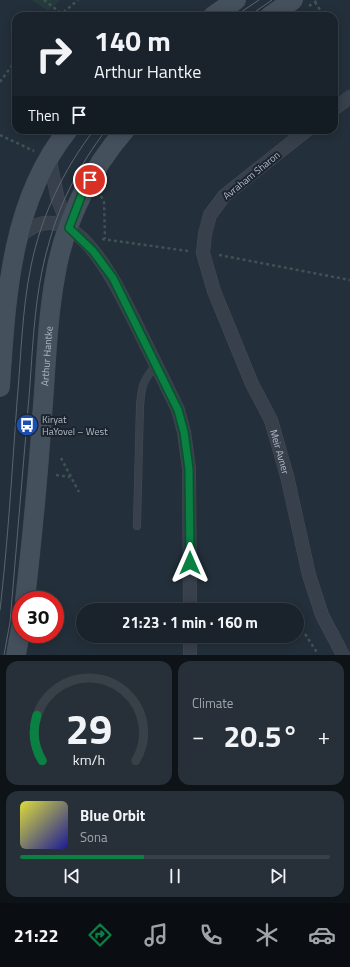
<!DOCTYPE html>
<html lang="en">
<head>
<meta charset="utf-8">
<style>
	body { margin:0; font-family:"Titillium Web",sans-serif; background:#272f38; color:#f1f3f6; height:100vh; display:flex; flex-direction:column; font-size:15px; white-space:nowrap }
	* { box-sizing:border-box; margin:0 }
	p { font-size:13px; color:#9fa4a9 }
	.icon { flex:none; width:22px; height:22px; fill:none; stroke:currentColor; stroke-width:2; stroke-linecap:round; stroke-linejoin:round }
	.map { position:relative; height:655px; overflow:hidden }
	.panel { display:flex; flex-direction:column; gap:6px; padding:6px; background:#0e1318; flex:1 }
	.panel>* { flex:none }
	.guide { position:absolute; left:12px; top:12px; width:326px; height:122px; border-radius:12px; box-shadow:0 2px 10px #0003,0 0 0 1px #384048; background:#1a232c; color:#f1f3f6; overflow:hidden }
	.speed { position:absolute; left:12px; top:591px; display:flex; gap:8px; font-size:20px; font-weight:700; text-align:center }
	.speed>* { display:grid; place-content:center; width:52px; height:52px; border-radius:50%; background:#1a232c; box-shadow:0 2px 10px #0003,0 0 0 1px #384048; line-height:1 }
	.speed .limit { border:6px solid #d22; background:#fff; color:#111 }
	.pin { position:absolute; display:grid; place-items:center; width:34px; height:34px; color:#fff; margin:-17px; border:2px solid #fff; border-radius:50%; box-shadow:0 1px 4px #0007 }
	.me { position:absolute; width:44px; margin:-22px; rotate:0deg; stroke-linejoin:round; filter:drop-shadow(0 0 3px #0008) }
	.turn { display:flex; align-items:center; gap:14px; height:84px; padding:0 16px; font-size:18px }
	.turn .icon { width:52px; height:52px; stroke-width:2.5 }
	.turn b { display:block; font-size:28px; line-height:34px }
	.then { display:flex; align-items:center; height:38px; padding:0 16px; background:#0003; gap:8px; font-size:15px }
	.big { font-size:30px; font-weight:700; line-height:1.1 }
	.panel .card { flex:1; display:flex; flex-direction:column; justify-content:center; gap:6px; min-width:0; padding:0 14px; border-radius:12px; background:#272f38 }
	.panel .dial { align-items:center; gap:0 }
	.dial svg { height:104px; overflow:visible; fill:none; stroke:#384048; stroke-width:7; stroke-linecap:round; text-anchor:middle }
	.dial text { fill:#f1f3f6; stroke:none }
	.song { display:flex; align-items:center; gap:12px }
	.cover { width:48px; height:48px; border-radius:6px; background:linear-gradient(135deg,hsl(60 70% 55%),hsl(240 70% 35%)) }
	.played { height:4px; border-radius:2px; background:linear-gradient(90deg,#0b8043 40%,#384048 40%) }
	.keys { display:flex; justify-content:space-around; direction:ltr }
	.heat { display:flex; justify-content:space-between; align-items:center; font-size:22px; direction:ltr }
	.panel .tiles { flex:1; display:grid; gap:6px; grid-template-columns:1fr 1fr }
	.card:last-child { grid-column:span 2 }
	.trip { position:absolute; left:76px; top:603px; width:228px; height:40px; border-radius:20px; background:#1a232c; box-shadow:0 2px 10px #0003,0 0 0 1px #384048; font-weight:700; line-height:40px; text-align:center }
	.menu { display:flex; height:64px; justify-content:space-around; align-items:center; background:#0a0e12; color:#9fa4a9 }
	.menu .icon { width:28px; height:28px }
	.menu .on { color:#0b8043 }
	.menu b { font-size:18px; color:#f1f3f6 }
	.map>svg:first-child { display:block }
	.green { fill:#253a3b }
	.lines { fill:none; stroke-linecap:round; stroke-linejoin:round }
	.lane-casing { stroke:#434c56; stroke-width:8 }
	.street-casing { stroke:#434c56; stroke-width:14 }
	.secondary-casing { stroke:#434c56; stroke-width:20 }
	.path { stroke:#3e5353; stroke-width:2.5; stroke-dasharray:3 3; stroke-linecap:butt }
	.lane { stroke:#37404b; stroke-width:7 }
	.street { stroke:#37404b; stroke-width:13 }
	.secondary { stroke:#45505d; stroke-width:19 }
	.tram { stroke:#596571; stroke-width:1 }
	.route-casing { stroke:#07532c; stroke-width:10 }
	.route { stroke:#0b8043; stroke-width:7 }
	.labels { text-anchor:middle; stroke-width:4; stroke-linejoin:round; paint-order:stroke }
	.street-label { font-size:10px; fill:#b2bbc6; stroke:#1c252f }
	.poi-label { font-size:10px; fill:#b2bbc6; stroke:#1c252f; text-anchor:start }
</style>
</head>
<body>
<div class="map">
<svg width="350" height="655" viewBox="0 0 350 655">
	<rect width="100%" height="100%" fill="#232f3a"/>
	<path class="green" d="M 31,0 L 61,0 L 48,11 Z"/>
	<g class="lines">
		<g class="lane-casing">
			<path id="lane" d="M 137,526 L 140,405 C 142,384 143,381 156,365"/>
		</g>
		<g class="street-casing">
			<g id="street">
				<path d="M 334,109 L 350,97"/>
				<path id="s1" d="M 307,130 L 224,196 L 210,215 L 205,234 L 203,253 L 214,291 L 252,384 L 271,420 L 287,476 L 309,575 L 322,615 L 343,655"/>
				<path d="M 49,157 L 58,200 L 69,228"/>
				<path d="M 18,238 C 73,184 118,289 138,328 C 151,355 165,382 178,410 L 184,432 L 189,469 L 190,610"/>
				<path d="M 190,636 L 190,655"/>
			</g>
		</g>
		<g class="secondary-casing">
			<g id="secondary">
				<path d="M 213,16 L 236,0"/>
				<path d="M 270,16 L 293,0"/>
				<path d="M 0,387 C 6,300 10,202 68,130"/>
				<path id="s2" d="M 25,600 C 32,539 38,478 42,417 C 46,369 47,319 56,272 C 65,221 91,169 125,130"/>
				<path d="M 16,655 L 21,627"/>
			</g>
		</g>
		<g class="path">
			<path d="M 44,0 L 62,14"/>
			<path d="M 315,2 L 324,16"/>
			<path d="M 309,6 L 318,0"/>
			<path d="M 59,16 L 78,0"/>
			<path d="M 0,82 L 16,60"/>
			<path d="M 0,135 L 34,151"/>
			<path d="M 101,196 L 104,202 L 105,239"/>
			<path d="M 102,239 L 188,251"/>
			<path d="M 219,255 L 350,280"/>
			<path d="M 61,458 L 79,492"/>
			<path d="M 56,475 L 70,477"/>
			<path d="M 305,634 L 318,654"/>
		</g>
		<use href="#lane" class="lane"/>
		<use href="#street" class="street"/>
		<use href="#secondary" class="secondary"/>
		<g class="tram">
			<path d="M 235,16 L 259,0"/>
			<path d="M 249,16 L 272,0"/>
			<path d="M 0,610 C 8,541 12,471 17,402 C 21,358 22,309 31,266 C 41,217 63,170 94,130"/>
			<path d="M 4,655 L 10,622 L 13,587 C 18,528 23,468 28,409 C 33,354 33,296 49,243 C 60,202 80,164 106,130"/>
		</g>
	</g>
	<g class="lines">
		<g class="route-casing">
			<path id="route" d="M 90,180 L 82,194 L 69,228 L 93,251 L 113,278 L 178,410 L 184,432 L 189,469 L 190,563"/>
		</g>
		<use href="#route" class="route"/>
	</g>
	<defs>
		<g id="bus-disc" transform="scale(1.15)"><circle r="9.5" fill="#1a4fb4" stroke="#1c252f"/><path d="M-5-6H5V4H4V6H2V4H-2V6H-4V4H-5ZM-3.5-4V0h7V-4ZM-3.5 1.2v1.5H-2V1.2ZM2 1.2v1.5H3.5V1.2Z" fill="#fff"/></g>
	</defs>
	<g fill-rule="evenodd">
		<use href="#bus-disc" x="27" y="425"/>
	</g>
	<g class="labels">
		<g class="street-label">
			<text transform="translate(251 175) rotate(-39)" y="4">Avraham Sharon</text>
			<text dy="4" stroke="none"><textPath href="#s2" startOffset="245">Arthur Hantke</textPath></text>
			<text dy="4" stroke="none"><textPath href="#s1" startOffset="382">Meir Avner</textPath></text>
		</g>
		<g class="poi-label">
			<text x="42" y="423">Kiryat<tspan x="42" dy="12">HaYovel – West</tspan></text>
		</g>
	</g>
</svg>
<div class="speed"><div class="limit">30</div></div>
<div class="pin" style="left:90px;top:180px;background:#d93025"><svg class="icon" aria-label="arrive" viewBox="0 0 24 24"><path d="M6 21V4h12l-3 4 3 4H6"/></svg></div>
<svg class="me" style="left:190px;top:563px" viewBox="-20 -20 40 40"><path d="M0-17L14 15 0 8-14 15z" fill="#0b8043" stroke="#fff" stroke-width="4"/></svg>
<div class="trip">21:23 · 1 min · 160 m</div>
<div class="guide">
<div class="turn"><svg class="icon" aria-label="right" viewBox="0 0 24 24"><path d="M7 20v-9h11M14 6l5 5-5 5"/></svg><div><b>140 m</b>Arthur Hantke</div></div>
<div class="then">Then<svg class="icon" aria-label="arrive" viewBox="0 0 24 24"><path d="M6 21V4h12l-3 4 3 4H6"/></svg></div>
</div>
</div>
<section class="panel">
<div class="tiles">
<div class="card dial"><svg viewBox="0 0 100 80">
<path d="M14 69A42 42 0 1 1 86 69"/>
<path d="M14 69A42 42 0 0 1 10 34" stroke="#0b8043"/>
<text x="50" y="56" font-size="32" font-weight="700">29</text>
<text x="50" y="72" font-size="11">km/h</text>
</svg></div>
<div class="card"><p>Climate</p>
<div class="heat"><a>−</a><b class="big">20.5°</b><a>+</a></div>
</div>
<div class="card">
<div class="song"><i class="cover"></i><div><b>Blue Orbit</b><p>Sona</p></div></div>
<div class="played"></div>
<div class="keys"><svg class="icon" aria-label="previous" viewBox="0 0 24 24"><path d="M18 5L8 12l10 7zM5 5v14"/></svg><svg class="icon" aria-label="pause" viewBox="0 0 24 24"><path d="M8 5v14M16 5v14"/></svg><svg class="icon" aria-label="next" viewBox="0 0 24 24"><path d="M6 5l10 7-10 7zM19 5v14"/></svg></div>
</div>
</div>
</section>
<nav class="menu">
<b>21:22</b>
<svg class="icon on" aria-label="directions" viewBox="0 0 24 24"><path d="M12 3l9 9-9 9-9-9zM9 14v-3h6M13 9l2 2-2 2"/></svg>
<svg class="icon" aria-label="music" viewBox="0 0 24 24"><path d="M9 18V5l10-2v13"/><circle cx="6" cy="18" r="3"/><circle cx="16" cy="16" r="3"/></svg>
<svg class="icon" aria-label="phone" viewBox="0 0 24 24"><path d="M5 4h4l2 5-3 2q2 4 5 5l2-3 5 2v4C11 20 4 13 5 4z"/></svg>
<svg class="icon" aria-label="climate" viewBox="0 0 24 24"><path d="M12 3v18M4 7l16 10M4 17L20 7"/></svg>
<svg class="icon" aria-label="car" viewBox="0 0 24 24"><path d="M5 17H2v-5l4-1 3-4h7l3 4 3 1v5h-3M9 17h6M6 11h13"/><circle cx="7" cy="17" r="2"/><circle cx="17" cy="17" r="2"/></svg>
</nav>
</body>
</html>
